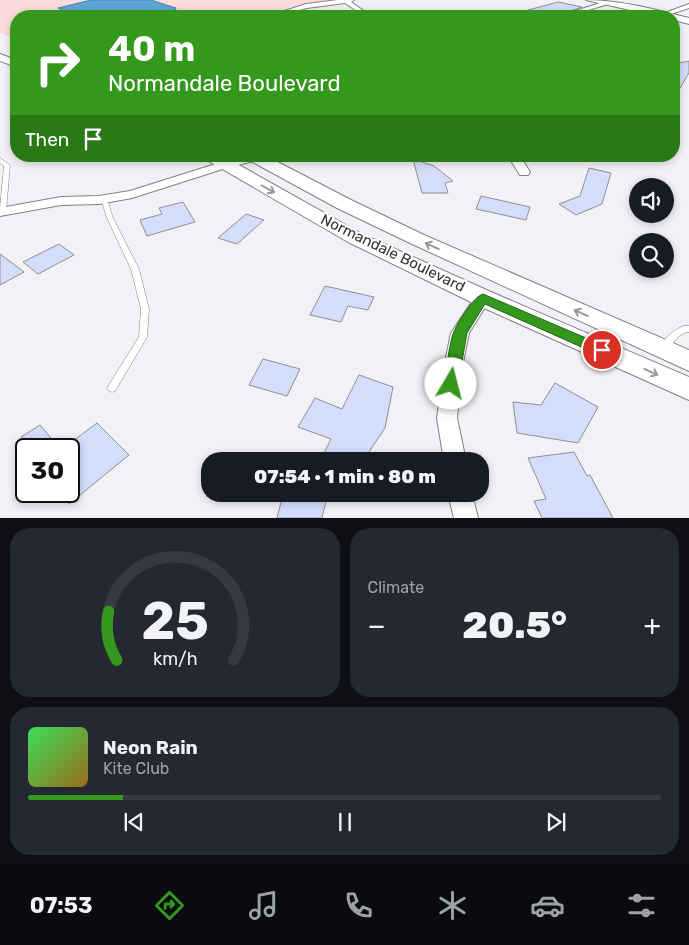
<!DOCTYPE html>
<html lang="en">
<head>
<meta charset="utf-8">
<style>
	body { margin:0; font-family:Rubik,sans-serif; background:#242831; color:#f1f3f6; height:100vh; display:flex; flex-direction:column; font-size:19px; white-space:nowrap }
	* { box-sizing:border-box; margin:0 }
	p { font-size:16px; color:#9ea1a6 }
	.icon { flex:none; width:28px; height:28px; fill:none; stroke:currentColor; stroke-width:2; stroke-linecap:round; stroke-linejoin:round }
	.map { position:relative; height:518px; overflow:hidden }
	.panel { display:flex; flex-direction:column; gap:10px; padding:10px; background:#0d0f14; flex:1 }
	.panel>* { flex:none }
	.guide { position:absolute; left:10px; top:10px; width:670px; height:152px; border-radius:20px; box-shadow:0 2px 8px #0003; background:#34981d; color:#fff; overflow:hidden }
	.buttons { position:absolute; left:629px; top:178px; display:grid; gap:10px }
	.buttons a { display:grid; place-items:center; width:45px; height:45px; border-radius:50%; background:#171b24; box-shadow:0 2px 8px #0003; font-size:25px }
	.speed { position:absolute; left:15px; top:438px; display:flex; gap:10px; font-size:25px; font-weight:700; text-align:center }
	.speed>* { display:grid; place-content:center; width:65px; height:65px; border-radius:50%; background:#171b24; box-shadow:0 2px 8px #0003; line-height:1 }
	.speed .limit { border:2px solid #111; border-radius:8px; background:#fff; color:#111 }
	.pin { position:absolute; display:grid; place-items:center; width:42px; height:42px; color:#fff; margin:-21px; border:2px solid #fff; border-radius:50%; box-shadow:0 1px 5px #0007 }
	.me { position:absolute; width:55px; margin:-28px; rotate:8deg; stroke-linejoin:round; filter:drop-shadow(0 0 4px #0008) }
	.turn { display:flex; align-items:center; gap:18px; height:105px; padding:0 15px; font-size:22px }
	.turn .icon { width:65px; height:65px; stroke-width:2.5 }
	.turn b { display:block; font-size:35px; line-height:42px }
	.then { display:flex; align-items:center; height:48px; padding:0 15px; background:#0003; gap:10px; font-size:19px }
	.big { font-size:38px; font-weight:800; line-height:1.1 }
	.panel .card { flex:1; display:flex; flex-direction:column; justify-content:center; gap:8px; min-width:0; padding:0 18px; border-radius:20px; background:#242831 }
	.panel .dial { align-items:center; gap:0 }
	.dial svg { height:130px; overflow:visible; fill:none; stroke:#363941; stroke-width:7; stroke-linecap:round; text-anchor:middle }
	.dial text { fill:#f1f3f6; stroke:none }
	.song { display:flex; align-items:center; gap:15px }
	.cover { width:60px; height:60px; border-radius:8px; background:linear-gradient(135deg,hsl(130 70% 55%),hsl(40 70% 35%)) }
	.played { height:5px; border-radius:2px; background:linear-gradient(90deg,#34981d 15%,#363941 15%) }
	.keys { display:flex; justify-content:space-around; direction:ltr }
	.heat { display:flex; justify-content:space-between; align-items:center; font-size:28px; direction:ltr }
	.panel .tiles { flex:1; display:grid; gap:10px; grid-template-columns:1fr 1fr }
	.card:last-child { grid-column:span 2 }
	.trip { position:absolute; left:201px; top:452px; width:288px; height:50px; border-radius:20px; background:#171b24; box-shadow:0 2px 8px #0003; font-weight:800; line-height:50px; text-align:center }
	.menu { display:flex; height:80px; justify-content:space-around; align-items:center; background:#090b0e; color:#9ea1a6 }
	.menu .icon { width:35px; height:35px }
	.menu .active { color:#34981d }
	.menu b { font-size:22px; color:#f1f3f6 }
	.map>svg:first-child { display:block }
	.green { fill:#fddadc }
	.water { fill:#5da6d8; stroke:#5083a6 }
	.building { fill:#d4ddfa; stroke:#8f9095 }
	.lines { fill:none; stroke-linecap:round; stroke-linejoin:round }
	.lane-casing { stroke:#828085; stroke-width:1 }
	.street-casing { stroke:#828085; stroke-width:2 }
	.secondary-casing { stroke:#828085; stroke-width:2 }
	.lane { fill:#fff; fill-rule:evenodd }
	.street { fill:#fff; fill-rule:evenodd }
	.secondary { fill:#fff; fill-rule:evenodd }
	.oneway { stroke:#989899 }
	.route { fill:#34981d; stroke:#226313 }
	.labels { text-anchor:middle; stroke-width:4.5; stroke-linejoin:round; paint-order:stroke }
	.street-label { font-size:15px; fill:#323133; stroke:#fff }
</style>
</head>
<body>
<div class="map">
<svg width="689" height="518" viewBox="0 0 689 518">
	<rect width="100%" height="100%" fill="#f3f0f6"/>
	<g class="green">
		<path d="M 0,0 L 91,0 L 63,6 L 92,16 L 16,16 L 16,39 L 0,33 Z"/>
		<path d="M 151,0 L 329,0 L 298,5 L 258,16 L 166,16 L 174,13 L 174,6 Z"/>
	</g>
	<path class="water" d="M 91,0 L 151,0 L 176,8 L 174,13 L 166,16 C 141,16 77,21 58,8 Z"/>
	<g class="building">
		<path d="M 558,2 L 582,7 L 558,16 L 521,16 L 521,12 Z"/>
		<path d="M 689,61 L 689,73 L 674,98 L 674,64 Z"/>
		<path d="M 413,159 L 434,166 L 453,181 L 445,183 L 448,193 L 422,193 Z"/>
		<path d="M 589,168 L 611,173 L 602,204 L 576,215 L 559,204 L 580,196 Z"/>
		<path d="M 481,196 L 530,207 L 526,220 L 476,209 Z"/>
		<path d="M 183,202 L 195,222 L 147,236 L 140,220 L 162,214 L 159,208 Z"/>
		<path d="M 246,214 L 264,220 L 237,244 L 218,238 Z"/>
		<path d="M 59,244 L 74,255 L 38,274 L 23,262 Z"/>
		<path d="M 0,254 L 24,272 L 0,285 Z"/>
		<path d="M 325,286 L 374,297 L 368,310 L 348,306 L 341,322 L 310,315 Z"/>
		<path d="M 263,359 L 300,369 L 287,396 L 249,385 Z"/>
		<path d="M 359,375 L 393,387 L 385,428 L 363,461 L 320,461 L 331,439 L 298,427 L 315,398 L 342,409 Z"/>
		<path d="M 555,383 L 598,407 L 578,443 L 517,433 L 513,402 L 541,405 Z"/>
		<path d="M 97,423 L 129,455 L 69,504 L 69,444 Z"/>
		<path d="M 40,425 L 60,449 L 31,449 L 21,437 Z"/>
		<path d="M 574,452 L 587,476 L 590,475 L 613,518 L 542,518 L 534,501 L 546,499 L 528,458 Z"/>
		<path d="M 283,494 L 309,494 L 327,497 L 322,518 L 277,518 Z"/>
	</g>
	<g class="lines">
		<g class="lane-casing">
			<g id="lane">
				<path d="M 0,158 L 10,165 L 6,211 L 3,213 L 0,211 L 0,208 L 4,166 L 0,163 Z"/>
				<path d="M 104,197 L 107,199 L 113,218 L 139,269 L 149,309 L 147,337 L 115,391 L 112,392 L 109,391 L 107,388 L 139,337 L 141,309 L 131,269 L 107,218 L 101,199 Z"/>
				<path d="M 684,326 L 689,326 L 689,332 C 672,334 672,354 660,351 L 658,349 L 660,347 C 667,337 672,330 684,326 Z"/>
			</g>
		</g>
		<g class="street-casing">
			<g id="street">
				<path d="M 338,0 L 354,0 L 351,2 L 371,16 L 364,16 L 345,3 L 307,8 L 278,16 L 269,16 L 306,4 Z"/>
				<path d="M 606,1 L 608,4 L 569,16 L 560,16 Z"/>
				<path d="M 689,4 L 689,8 L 665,16 L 659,15 Z"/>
				<path d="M 245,156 L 268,156 L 266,158 L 229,167 L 132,198 L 99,204 L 61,205 L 0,216 L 0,208 L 61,197 L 99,196 L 130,191 L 222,162 Z"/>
				<path d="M 508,156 L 520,156 L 530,172 L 528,175 L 520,175 Z"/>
				<path d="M 483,292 L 489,294 L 491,298 L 469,333 L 462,367 L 457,418 L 466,461 L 444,461 L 437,418 L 444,367 L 451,333 L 477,294 Z"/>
				<path d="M 448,494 L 472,494 L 478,518 L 454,518 Z"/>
			</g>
		</g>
		<g class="secondary-casing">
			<g id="secondary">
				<path d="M 586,0 C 620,0 657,10 689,18 L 689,24 L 674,20 L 674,16 L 656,16 Z"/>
				<path d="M 0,54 L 16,60 L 16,67 L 0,61 Z"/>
				<path d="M 203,156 L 223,156 L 362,234 L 491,292 L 689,377 L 689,400 L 475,304 L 348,242 L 205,159 Z"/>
				<path d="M 245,156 L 266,156 L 351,200 L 424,235 L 689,350 L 689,371 L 410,243 L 337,208 L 247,159 Z"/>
			</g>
		</g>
		<use href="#lane" class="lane"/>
		<use href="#street" class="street"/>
		<use href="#secondary" class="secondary"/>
	</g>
	<defs><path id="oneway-shaft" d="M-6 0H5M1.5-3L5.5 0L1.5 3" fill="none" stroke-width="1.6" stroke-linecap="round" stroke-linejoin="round" transform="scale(1.25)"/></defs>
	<g class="oneway">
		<use href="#oneway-shaft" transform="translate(268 189) rotate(30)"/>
		<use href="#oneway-shaft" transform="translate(432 246) rotate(-156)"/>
		<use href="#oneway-shaft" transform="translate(581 313) rotate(-156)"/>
		<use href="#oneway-shaft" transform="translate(651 372) rotate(24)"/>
	</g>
	<path class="route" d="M 483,294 L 607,347 L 609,350 L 607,354 L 602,356 L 597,354 L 485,304 L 467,333 L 458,384 L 456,388 L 451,390 L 446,388 L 444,384 C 447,368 448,350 453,334 C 457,323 473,297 483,294 Z"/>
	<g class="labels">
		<g class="street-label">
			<text transform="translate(393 253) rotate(26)" y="5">Normandale Boulevard</text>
		</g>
	</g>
</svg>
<div class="buttons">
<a><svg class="icon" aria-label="sound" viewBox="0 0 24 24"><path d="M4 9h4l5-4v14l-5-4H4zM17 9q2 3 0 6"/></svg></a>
<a><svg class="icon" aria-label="search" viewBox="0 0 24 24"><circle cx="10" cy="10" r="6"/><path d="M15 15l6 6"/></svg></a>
</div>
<div class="speed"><div class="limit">30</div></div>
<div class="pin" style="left:602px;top:350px;background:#d93025"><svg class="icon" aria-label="arrive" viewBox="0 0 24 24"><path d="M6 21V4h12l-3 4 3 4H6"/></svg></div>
<svg class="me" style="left:451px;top:384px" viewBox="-20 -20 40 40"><circle r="19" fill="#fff"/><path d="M0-13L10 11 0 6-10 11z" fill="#34981d"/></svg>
<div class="trip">07:54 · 1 min · 80 m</div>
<div class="guide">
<div class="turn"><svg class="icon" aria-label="right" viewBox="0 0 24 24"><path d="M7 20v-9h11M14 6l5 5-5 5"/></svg><div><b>40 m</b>Normandale Boulevard</div></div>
<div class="then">Then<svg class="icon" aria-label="arrive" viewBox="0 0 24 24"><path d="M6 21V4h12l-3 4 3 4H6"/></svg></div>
</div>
</div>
<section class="panel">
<div class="tiles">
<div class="card dial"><svg viewBox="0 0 100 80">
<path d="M14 69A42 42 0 1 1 86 69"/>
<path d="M14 69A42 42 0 0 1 9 39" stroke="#34981d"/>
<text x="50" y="56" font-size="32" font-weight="700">25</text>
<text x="50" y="72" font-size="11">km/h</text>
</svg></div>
<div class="card"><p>Climate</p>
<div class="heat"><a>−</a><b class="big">20.5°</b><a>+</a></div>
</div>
<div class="card">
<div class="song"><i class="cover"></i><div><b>Neon Rain</b><p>Kite Club</p></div></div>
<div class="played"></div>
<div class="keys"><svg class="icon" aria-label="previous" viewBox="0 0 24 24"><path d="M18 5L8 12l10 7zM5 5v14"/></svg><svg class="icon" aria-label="pause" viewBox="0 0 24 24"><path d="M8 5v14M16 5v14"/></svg><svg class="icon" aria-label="next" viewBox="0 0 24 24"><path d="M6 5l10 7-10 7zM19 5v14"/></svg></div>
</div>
</div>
</section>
<nav class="menu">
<b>07:53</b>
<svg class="icon active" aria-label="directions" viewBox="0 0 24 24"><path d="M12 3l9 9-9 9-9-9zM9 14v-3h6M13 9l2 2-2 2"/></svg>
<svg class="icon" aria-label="music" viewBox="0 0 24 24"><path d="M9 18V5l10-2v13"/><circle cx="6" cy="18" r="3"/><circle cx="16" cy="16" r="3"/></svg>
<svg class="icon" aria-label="phone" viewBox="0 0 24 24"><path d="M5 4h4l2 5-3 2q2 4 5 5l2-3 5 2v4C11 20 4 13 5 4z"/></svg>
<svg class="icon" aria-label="climate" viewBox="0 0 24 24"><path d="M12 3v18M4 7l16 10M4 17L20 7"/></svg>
<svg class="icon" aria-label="car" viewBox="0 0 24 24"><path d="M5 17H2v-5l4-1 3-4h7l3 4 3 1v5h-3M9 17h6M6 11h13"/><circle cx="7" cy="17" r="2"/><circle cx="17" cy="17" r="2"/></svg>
<svg class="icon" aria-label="filters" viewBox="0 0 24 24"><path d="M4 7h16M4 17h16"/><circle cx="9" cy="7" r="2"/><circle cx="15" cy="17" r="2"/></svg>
</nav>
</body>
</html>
